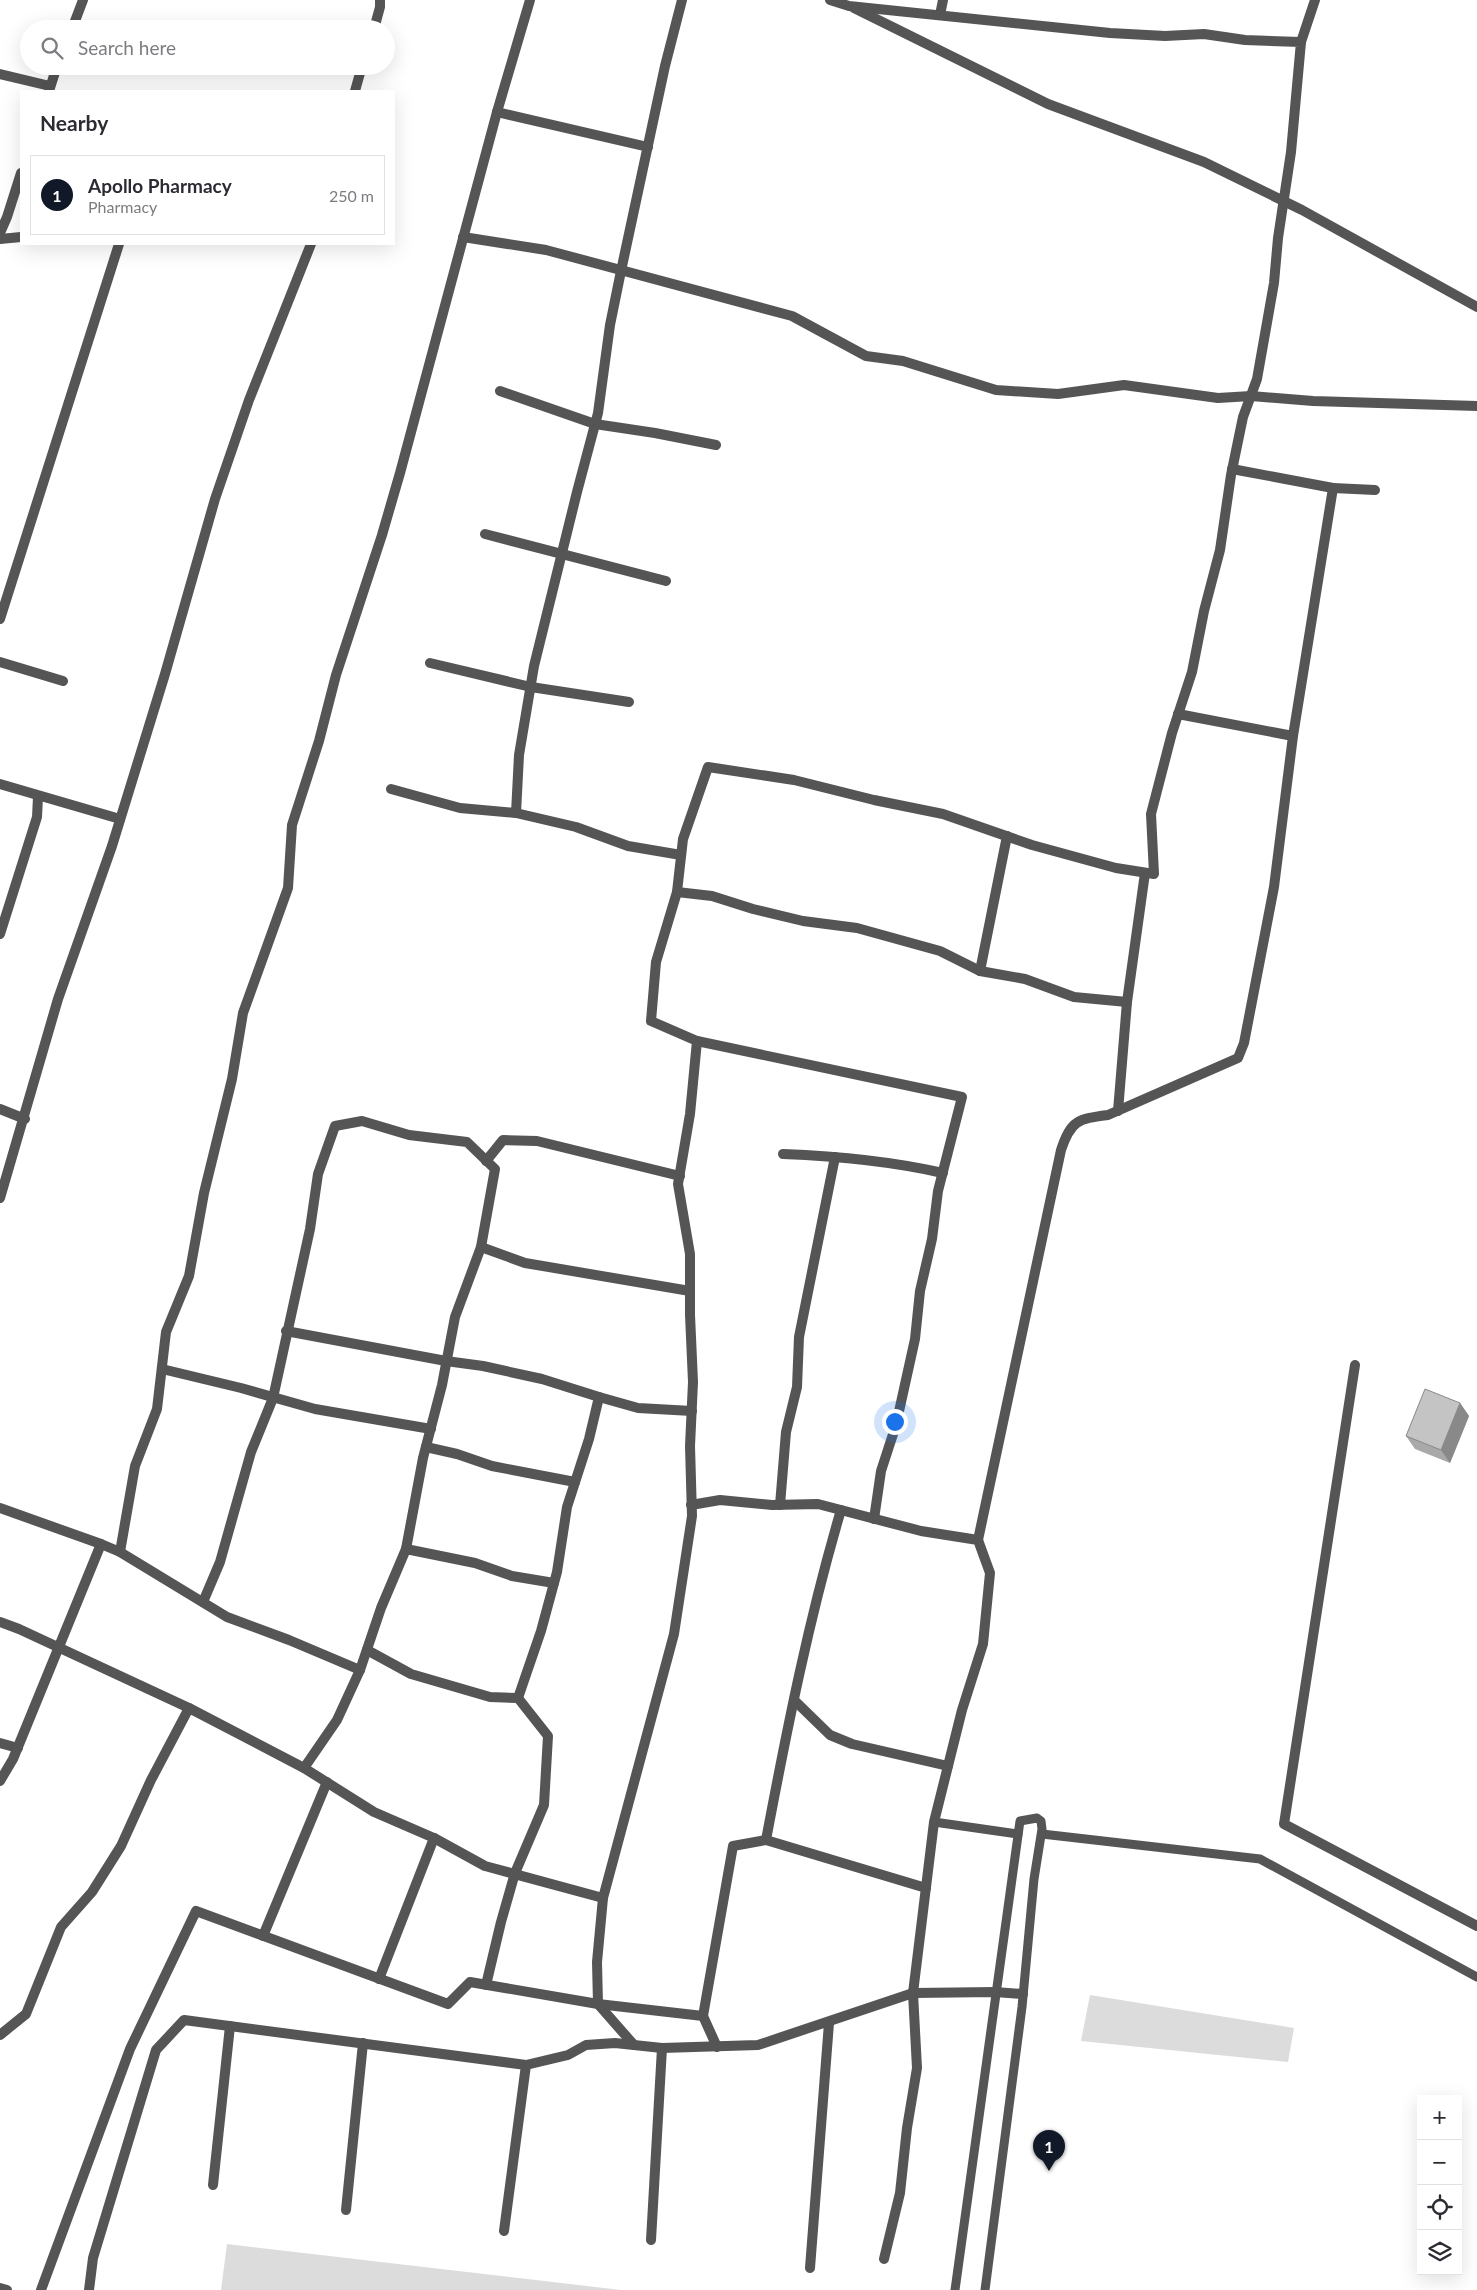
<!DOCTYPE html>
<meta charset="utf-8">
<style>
:root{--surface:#fff;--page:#f2f2f3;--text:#2b2b33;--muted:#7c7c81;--line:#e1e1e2;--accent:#111827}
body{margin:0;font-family:Lato,sans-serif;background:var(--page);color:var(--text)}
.controls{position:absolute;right:15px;bottom:15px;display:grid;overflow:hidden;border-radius:0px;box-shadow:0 5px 20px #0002}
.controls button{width:45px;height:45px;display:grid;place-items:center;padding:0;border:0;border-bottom:1px solid var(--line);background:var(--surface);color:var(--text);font:25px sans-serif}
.you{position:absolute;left:894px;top:1421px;width:18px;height:18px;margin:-12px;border:4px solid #fff;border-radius:50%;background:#1a73e8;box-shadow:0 0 0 8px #1a73e833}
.badge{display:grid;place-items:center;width:32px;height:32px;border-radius:50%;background:var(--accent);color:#fff;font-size:16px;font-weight:700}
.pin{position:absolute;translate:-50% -41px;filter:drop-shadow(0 1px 2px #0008)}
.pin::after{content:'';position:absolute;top:26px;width:18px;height:15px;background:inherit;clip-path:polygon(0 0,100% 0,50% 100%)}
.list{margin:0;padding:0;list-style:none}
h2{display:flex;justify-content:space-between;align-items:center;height:65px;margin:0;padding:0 20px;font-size:21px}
h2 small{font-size:16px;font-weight:400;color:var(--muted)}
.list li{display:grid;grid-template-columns:32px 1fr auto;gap:15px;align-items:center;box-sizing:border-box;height:80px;margin:0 10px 10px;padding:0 10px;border:1px solid var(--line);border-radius:0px}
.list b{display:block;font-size:19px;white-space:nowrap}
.list p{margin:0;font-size:16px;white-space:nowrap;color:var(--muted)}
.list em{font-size:16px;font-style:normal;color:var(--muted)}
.icon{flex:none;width:28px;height:28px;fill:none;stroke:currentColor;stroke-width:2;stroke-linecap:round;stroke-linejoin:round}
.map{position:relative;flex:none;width:1477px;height:2290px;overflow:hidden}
.search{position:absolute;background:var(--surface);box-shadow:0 5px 20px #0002;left:20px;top:20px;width:375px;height:55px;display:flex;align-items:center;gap:12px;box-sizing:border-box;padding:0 18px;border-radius:28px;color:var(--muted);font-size:19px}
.panel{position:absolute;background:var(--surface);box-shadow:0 5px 20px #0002;left:20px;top:90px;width:375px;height:155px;border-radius:0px}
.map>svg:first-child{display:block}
</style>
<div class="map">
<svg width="1477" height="2290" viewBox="0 0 1477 2290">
<rect width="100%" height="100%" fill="#fff"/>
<!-- green -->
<g fill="#dcdcdc">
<path d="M1090,1995L1294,2028L1288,2062L1081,2041Z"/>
<path d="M227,2244L621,2290H221Z"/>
</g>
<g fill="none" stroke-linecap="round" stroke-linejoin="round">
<!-- lane -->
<g stroke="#555" stroke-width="9">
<path d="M934,1822L1018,1834"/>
<path d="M1042,1834L1260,1859L1477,1977"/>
<path d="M955,2290L1020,1821L1037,1818L1041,1821L1042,1829L1034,1879L1022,2007L985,2290"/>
</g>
<!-- street -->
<g stroke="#555" stroke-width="10">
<path d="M854,8L1048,104L1204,162L1302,210L1477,307"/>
<path d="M940,15L943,0"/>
<path d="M72,29L83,0"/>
<path d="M374,29L380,7V0"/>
<path d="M1301,42L1315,0"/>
<path d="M0,74L50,86"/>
<path d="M49,91L57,66"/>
<path d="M355,91L362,66"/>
<path d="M497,112L648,147"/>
<path d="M0,233L7,217L21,173"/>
<path d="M463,237L546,250L792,316L866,356L903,361L996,390L1058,394L1124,385L1218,398L1251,396L1313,401L1477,406"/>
<path d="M0,239L21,237"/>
<path d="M500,391L595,424L655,433L716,445"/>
<path d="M1232,469L1333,488L1293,736"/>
<path d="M1333,488L1375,490"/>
<path d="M485,534L666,581"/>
<path d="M0,619L119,244"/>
<path d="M0,662L63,681"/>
<path d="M430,663L531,687L629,702"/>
<path d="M0,784L120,819"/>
<path d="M391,789L460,808L516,813L576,827L628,846L681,855"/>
<path d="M516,813L519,755L534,666L577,492L598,413L610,325L621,271L665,66L682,0"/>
<path d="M677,892L712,896L753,909L803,921L857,928L940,951L980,971L1025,979L1074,997L1127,1002"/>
<path d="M0,934L37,817L38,797"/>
<path d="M980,971L1007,836"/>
<path d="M697,1041L962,1097L938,1191L932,1239L920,1291L915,1339L896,1425L881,1471L874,1519"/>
<path d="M0,1109L25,1119"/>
<path d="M1118,1111L1127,1002L1145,873"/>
<path d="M783,1154C837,1156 890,1161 943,1173"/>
<path d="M486,1161L503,1140L537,1141L680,1176"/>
<path d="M0,1198L58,999L112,846L165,674L215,499L249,400L311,244"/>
<path d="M481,1247L525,1263L690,1291"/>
<path d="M286,1331L446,1361L483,1366L542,1379L599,1397L589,1439L567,1507L557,1572L541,1631L518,1698L490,1697L411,1674L367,1650"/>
<path d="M1355,1365L1284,1824L1477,1926"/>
<path d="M162,1369L241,1388L315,1409L431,1429"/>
<path d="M599,1397L638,1408L692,1411"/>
<path d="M426,1447L457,1454L492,1466L575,1482"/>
<path d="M691,1505L720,1500L772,1505L818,1504L921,1531L978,1540L990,1573L983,1644L962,1710L934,1822L913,1993L917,2068L907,2128L900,2193L884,2259"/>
<path d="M780,1505L786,1432L797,1387L799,1337L835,1157"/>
<path d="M0,1508L101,1544"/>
<path d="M978,1540L1061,1150C1071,1120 1078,1119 1108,1115L1238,1058L1244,1043L1274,887L1293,736L1178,714"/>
<path d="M406,1549L475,1563L512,1576L554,1583"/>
<path d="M120,1552L227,1617L289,1640L360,1670"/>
<path d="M203,1602L220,1562L251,1452L273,1398L310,1229L318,1174L335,1126L362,1121L409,1135L467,1142L495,1169L481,1247L455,1317L442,1385L423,1458L406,1549L381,1608L360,1670L337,1720L304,1768"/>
<path d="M0,1622L19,1629L189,1708"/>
<path d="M794,1700L830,1735L852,1744L948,1766"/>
<path d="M0,1743L18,1748"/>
<path d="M0,1781L13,1759L101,1544L120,1552L135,1466L157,1409L166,1332L189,1276L204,1193L232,1079L243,1013L288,888L292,825L319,741L336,675L382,535L400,473L497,112L530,0"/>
<path d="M766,1840C787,1729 809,1618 841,1510"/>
<path d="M263,1936L327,1782"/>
<path d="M379,1979L434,1838"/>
<path d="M486,1985L501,1922L515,1873L544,1805L548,1736L518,1698"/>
<path d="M703,2016L717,2047"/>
<path d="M0,2035L26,2014L61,1927L92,1892L121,1846L151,1780L189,1708L304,1768L374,1812L434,1838L485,1866L603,1898"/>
<path d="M634,2045L598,2004L597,1962L603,1898L674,1634L692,1516L690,1446L693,1382L690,1315V1254L678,1184L690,1114L697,1041L651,1021L656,962L677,892L683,839L708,767L794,780L874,800L943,814L1032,845L1116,868L1154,874L1151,814L1172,733L1192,672L1204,611L1220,550L1231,475L1243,417L1257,379L1274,283L1278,238L1291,152L1301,42L1245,40L1204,34L1165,36L1110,33L849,6L830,0"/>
<path d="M213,2185L230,2026"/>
<path d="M346,2210L363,2043"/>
<path d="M504,2231L526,2065L568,2055L586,2045L615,2043L662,2048L758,2045L913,1993L995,1992L1023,1994"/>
<path d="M651,2240L662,2048"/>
<path d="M810,2268L829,2023"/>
<path d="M0,2288L7,2290"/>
<path d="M41,2290L130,2049L196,1911L448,2004L470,1982L598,2004L703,2016L733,1846L766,1840L926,1888"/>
<path d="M89,2290L93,2258L156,2050L184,2020L526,2065"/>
</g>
</g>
<!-- wall -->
<path fill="#a9a9a9" d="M1460,1403L1469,1416L1450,1463L1415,1449L1406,1436Z"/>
<!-- shaded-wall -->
<path fill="#898989" d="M1460,1403L1469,1416L1450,1463L1441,1450Z"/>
<!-- building -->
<path fill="#c4c4c4" stroke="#898989" d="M1425,1389L1460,1403L1441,1450L1406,1436Z"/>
</svg>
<div class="controls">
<button>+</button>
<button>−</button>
<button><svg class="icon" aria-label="locate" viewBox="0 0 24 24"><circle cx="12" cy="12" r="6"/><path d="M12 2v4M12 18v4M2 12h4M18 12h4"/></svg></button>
<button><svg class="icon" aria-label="layers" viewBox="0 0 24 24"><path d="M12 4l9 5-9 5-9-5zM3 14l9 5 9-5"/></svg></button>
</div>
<div class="you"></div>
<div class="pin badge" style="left:1049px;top:2171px">1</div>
<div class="search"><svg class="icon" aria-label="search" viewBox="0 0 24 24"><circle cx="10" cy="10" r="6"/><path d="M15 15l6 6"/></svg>Search here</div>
<section class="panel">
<h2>Nearby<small></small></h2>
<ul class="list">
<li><span class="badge">1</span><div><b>Apollo Pharmacy</b><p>Pharmacy</p></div><em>250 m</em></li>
</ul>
</section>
</div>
